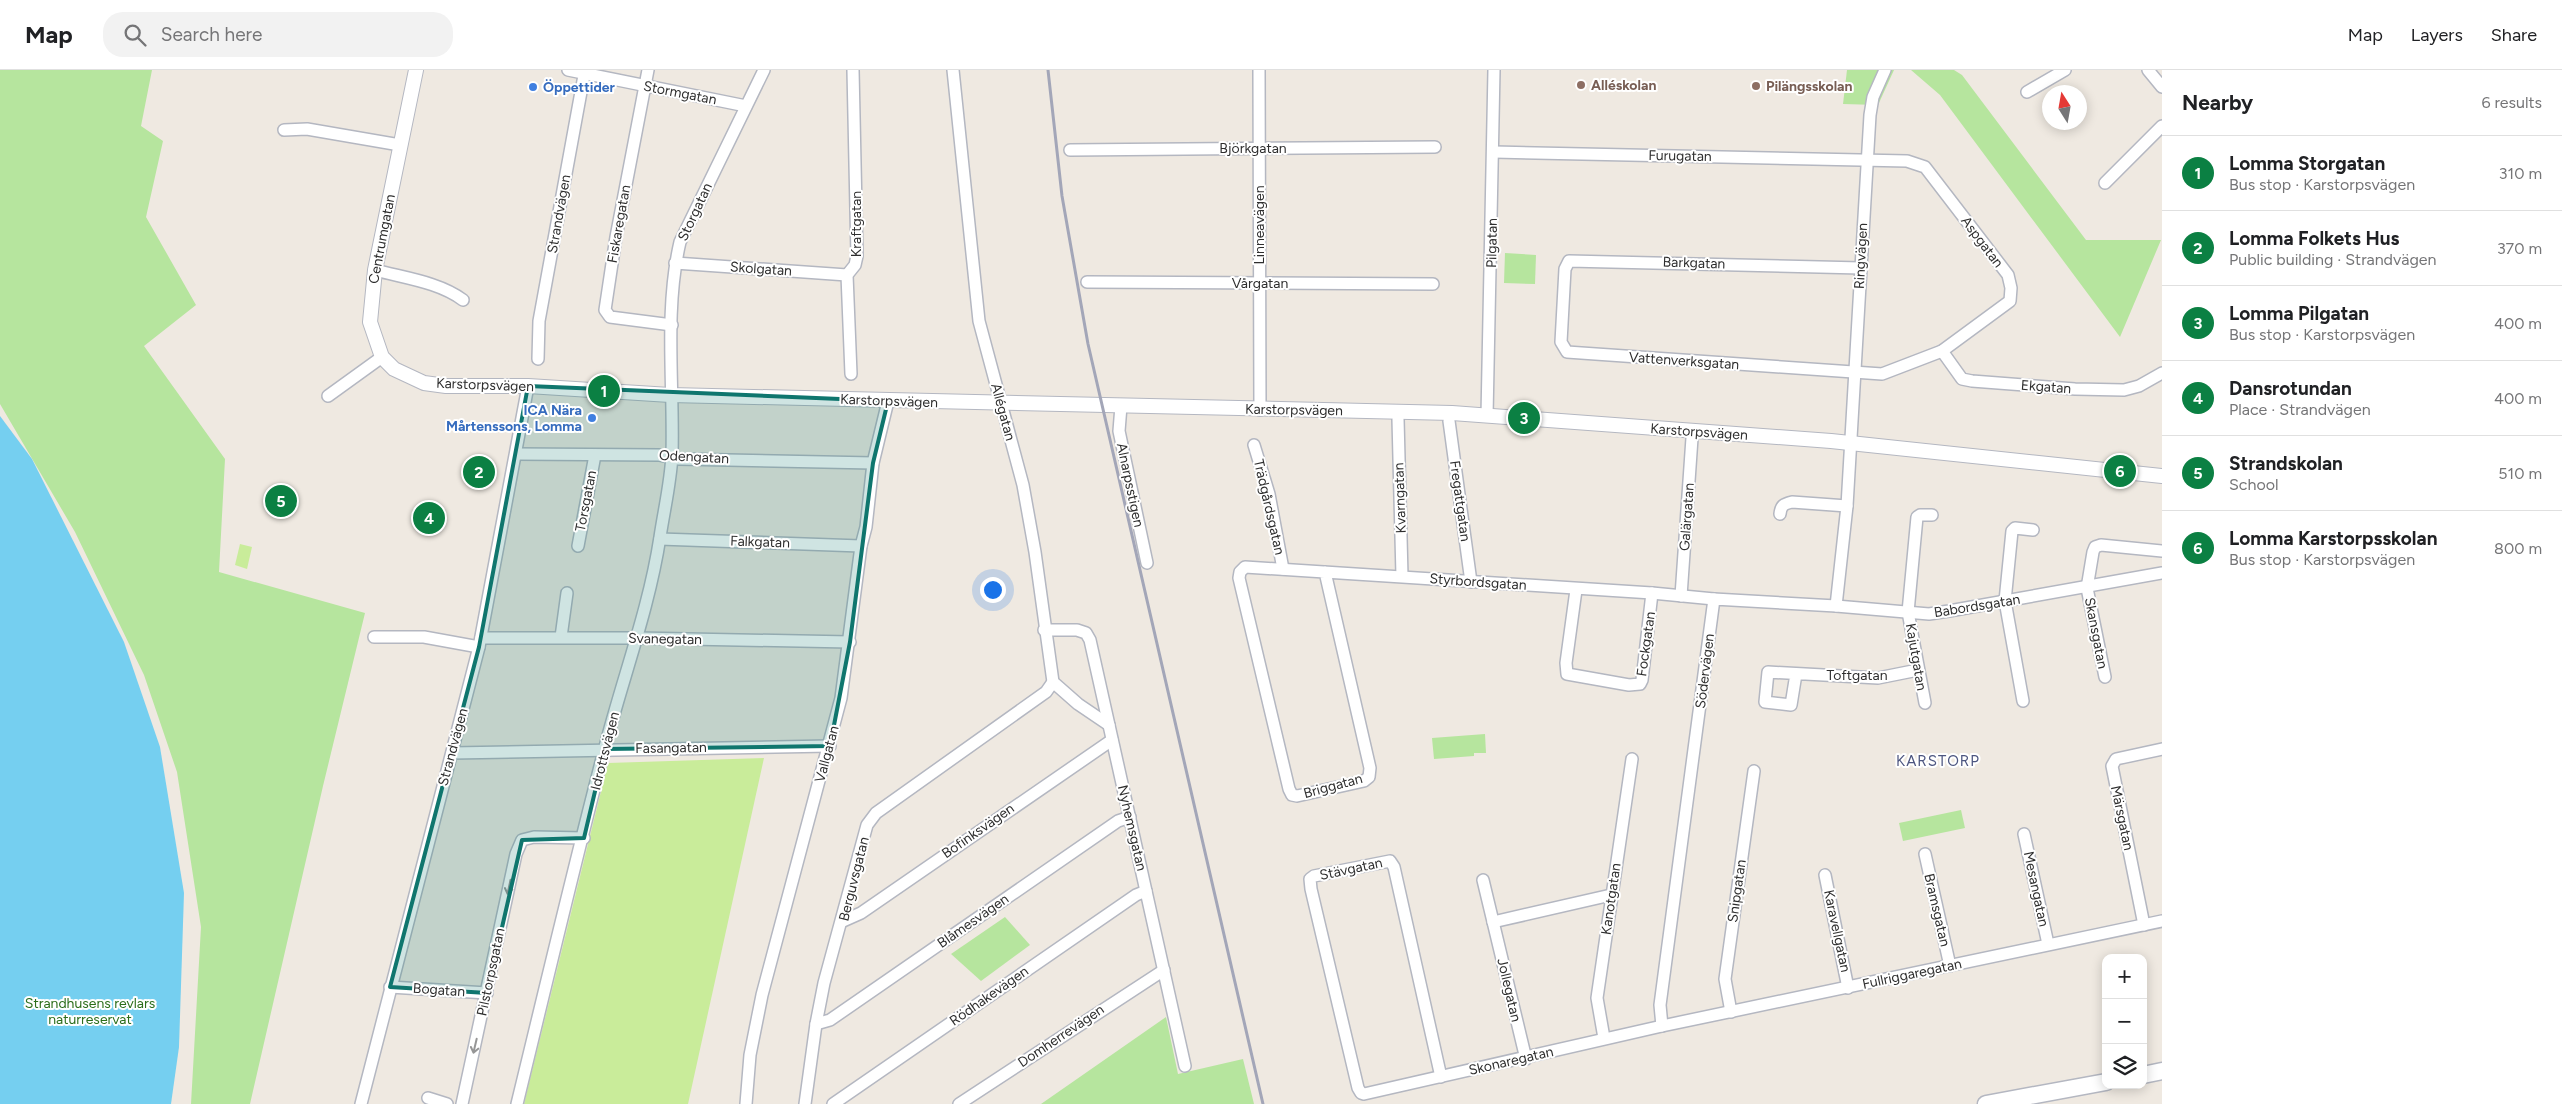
<!DOCTYPE html>
<meta charset="utf-8">
<style>
:root{--surface:#fff;--page:#f2f2f2;--text:#202124;--muted:#757577;--line:#e0e0e0;--accent:#0b8043}
body{margin:0;font-family:Figtree,sans-serif;background:var(--page);color:var(--text)}
.controls{position:absolute;right:15px;bottom:15px;display:grid;overflow:hidden;border-radius:10px;box-shadow:0 2px 12px #0003}
.controls button{width:45px;height:45px;display:grid;place-items:center;padding:0;border:0;border-bottom:1px solid var(--line);background:var(--surface);color:var(--text);font:25px sans-serif}
.compass{position:absolute;left:2042px;top:15px;width:45px;height:45px;border-radius:50%;background:var(--surface);box-shadow:0 2px 12px #0003;rotate:349deg}
.you{position:absolute;left:992px;top:519px;width:18px;height:18px;margin:-12px;border:4px solid #fff;border-radius:50%;background:#1a73e8;box-shadow:0 0 0 8px #1a73e833}
.badge{display:grid;place-items:center;width:32px;height:32px;border-radius:50%;background:var(--accent);color:#fff;font-size:16px;font-weight:700}
.pin{position:absolute;translate:-50% -50%;border:2px solid #fff;box-shadow:0 1px 5px #0006}
.list{margin:0;padding:0;list-style:none}
h2{display:flex;justify-content:space-between;align-items:center;height:65px;margin:0;padding:0 20px;font-size:21px}
h2 small{font-size:16px;font-weight:400;color:var(--muted)}
.list li{display:grid;grid-template-columns:32px 1fr auto;gap:15px;align-items:center;box-sizing:border-box;height:75px;padding:0 20px;border-top:1px solid var(--line)}
.list b{display:block;font-size:19px;white-space:nowrap}
.list p{margin:0;font-size:16px;white-space:nowrap;color:var(--muted)}
.list em{font-size:16px;font-style:normal;color:var(--muted)}
.icon{flex:none;width:28px;height:28px;fill:none;stroke:currentColor;stroke-width:2;stroke-linecap:round;stroke-linejoin:round}
.map{position:relative;flex:none;width:2162px;height:1034px;overflow:hidden}
header{display:flex;align-items:center;gap:30px;box-sizing:border-box;height:70px;padding:0 25px;background:var(--surface);border-bottom:1px solid var(--line)}
header strong{font-size:24px}
nav{display:flex;gap:28px;margin-inline-start:auto;font-size:18px}
.search{width:350px;height:45px;background:var(--page);display:flex;align-items:center;gap:12px;box-sizing:border-box;padding:0 18px;border-radius:20px;color:var(--muted);font-size:19px}
main{display:flex}
aside{flex:1;background:var(--surface)}
.map>svg:first-child{display:block}
</style>
<header>
<strong>Map</strong>
<div class="search"><svg class="icon" aria-label="search" viewBox="0 0 24 24"><circle cx="10" cy="10" r="6"/><path d="M15 15l6 6"/></svg>Search here</div>
<nav><a>Map</a><a>Layers</a><a>Share</a></nav>
</header>
<main>
<div class="map">
<svg width="2162" height="1034" viewBox="0 0 2162 1034">
<rect width="100%" height="100%" fill="#efe9e1"/>
<!-- green -->
<g fill="#b6e59e">
<path d="M0,0H152L141,56L163,71L146,147L196,235L144,276L225,389L219,502L365,543L323,716L250,1034H191L201,857L177,702L144,605L75,462L0,334Z"/>
<path d="M1847,0H1894L1878,35L1843,34Z"/>
<path d="M1911,0H1954L1962,5L2086,170H2161L2120,267L1940,25Z"/>
<path d="M1505,183L1536,185L1535,214L1504,213Z"/>
<path d="M1485,664L1486,683H1474V686L1434,689L1432,668Z"/>
<path d="M1961,740L1965,758L1903,771L1899,753Z"/>
<path d="M1005,847L1030,875L981,911L951,884Z"/>
<path d="M1166,947L1178,1004L1243,989L1254,1034H1041Z"/>
</g>
<!-- pitch -->
<g fill="#c9ec9a">
<path d="M240,474L252,477L247,499L235,495Z"/>
<path d="M764,688L688,1034H524L608,693Z"/>
</g>
<!-- water -->
<path fill="#75cff0" d="M0,346L32,389L124,572L160,677L184,823L179,977L171,1034H0Z"/>
<g fill="none" stroke-linecap="round" stroke-linejoin="round">
<!-- minor casing -->
<g stroke="#b4b7c1" stroke-width="14">
<g id="minor">
<path d="M568,0L746,36"/>
<path d="M648,0L616,167L605,240L610,247L672,255"/>
<path d="M953,0L979,251L1023,415L1035,482L1053,612L1078,634L1109,655"/>
<path d="M1259,0L1260,340"/>
<path d="M2148,0L2162,17"/>
<path d="M2027,22L2065,0"/>
<path d="M284,60L307,59L400,75"/>
<path d="M1070,80L1435,77"/>
<path d="M1494,82L1907,91L1925,97L2008,205L2011,218L2010,231L1942,281L1882,304L1567,282L1561,272L1565,199L1569,191L1861,198"/>
<path d="M2105,113L2162,56"/>
<path d="M675,193L847,205"/>
<path d="M375,200C404,208 439,212 463,230"/>
<path d="M1087,212L1433,214"/>
<path d="M1942,281L1962,309L1972,311L2075,319L2124,320L2139,316L2162,303"/>
<path d="M538,289L539,251L585,0"/>
<path d="M851,304L847,205L855,195L857,186L853,0"/>
<path d="M328,326L382,287"/>
<path d="M1121,336L1119,361L1147,493"/>
<path d="M1487,346L1494,0"/>
<path d="M1398,349L1402,506"/>
<path d="M1449,351L1471,512"/>
<path d="M1254,375L1269,424L1283,499"/>
<path d="M516,384L659,385L679,389L873,393"/>
<path d="M1780,444C1781,435 1784,434 1792,432L1847,436"/>
<path d="M660,469L861,476"/>
<path d="M578,476L595,385"/>
<path d="M1325,502L1370,698L1369,707L1364,711L1297,726L1292,725L1289,719L1239,508L1240,502L1245,497L1652,523L1714,529"/>
<path d="M1576,520L1566,593L1567,604L1629,615L1640,614L1642,610L1652,523"/>
<path d="M1681,526L1692,368"/>
<path d="M1836,536L1929,544L1949,541L2162,503"/>
<path d="M1044,560H1077L1086,563L1090,570L1185,996"/>
<path d="M374,567H424L479,577"/>
<path d="M561,567L567,523"/>
<path d="M481,568H637L850,572"/>
<path d="M1796,604L1791,635L1765,632L1768,602L1878,608L1918,600"/>
<path d="M2105,607L2087,518L2093,482L2095,477L2101,475L2162,481"/>
<path d="M2023,631L2005,531L2012,461L2015,458L2033,460"/>
<path d="M1925,633L1908,542L1917,447L1920,445H1932"/>
<path d="M452,683L830,676"/>
<path d="M2024,764L2048,874"/>
<path d="M1925,784L1950,896"/>
<path d="M1825,805L1848,918"/>
<path d="M1483,810L1526,989"/>
<path d="M843,851L861,843L1112,670"/>
<path d="M1493,852L1611,825"/>
<path d="M2144,855L2112,696L2116,689L2162,679"/>
<path d="M390,917L487,923"/>
<path d="M1731,942L1725,909L1754,701"/>
<path d="M816,954L830,950L1118,751L1130,747"/>
<path d="M1662,956L1660,935L1714,529L1836,536L1847,436L1870,45L1873,27L1885,0"/>
<path d="M1604,968L1597,928L1632,689"/>
<path d="M1441,1007L1394,797L1390,791L1314,806L1310,809L1311,819L1358,1018L1361,1023L1364,1024L1662,956L2162,851"/>
<path d="M428,1028L447,1034"/>
<path d="M361,1034L479,577L528,316"/>
<path d="M462,1034L516,784L522,770L534,767L584,768"/>
<path d="M517,1034C546,915 574,796 605,677C623,607 649,539 660,467C664,440 671,411 672,384C674,314 664,241 680,172L764,0"/>
<path d="M746,1034L750,985L762,925L841,628L861,476L866,457L873,393L888,331"/>
<path d="M805,1034L816,954L824,913L867,755L876,743L1046,622L1053,612"/>
<path d="M833,1034L1136,825L1146,821"/>
<path d="M959,1034L1164,900"/>
</g>
</g>
<!-- tertiary casing -->
<g stroke="#b4b7c1" stroke-width="16">
<path id="tertiary" d="M416,0L375,200L370,252L382,287L394,299L424,313L446,316H528L670,325L1452,343L1831,371L2162,406"/>
</g>
<!-- secondary casing -->
<g stroke="#b4b7c1" stroke-width="19">
<g id="secondary">
<path d="M2143,1005L2162,1001"/>
<path d="M1986,1034L2106,1012"/>
</g>
</g>
<!-- minor -->
<use href="#minor" stroke="#fff" stroke-width="11"/>
<!-- tertiary -->
<use href="#tertiary" stroke="#fff" stroke-width="14"/>
<!-- secondary -->
<use href="#secondary" stroke="#fff" stroke-width="16"/>
<!-- rail -->
<path stroke="#a3a6b8" stroke-width="3" d="M1048,0L1062,126L1088,274L1263,1034"/>
</g>
<!-- one-way arrows -->
<defs><path id="oneway-shaft" d="M-6 0H5M1.5-3L5.5 0L1.5 3" fill="none" stroke-width="1.6" stroke-linecap="round" stroke-linejoin="round" transform="scale(1.25)"/></defs>
<g stroke="#969696">
<use href="#oneway-shaft" transform="translate(509 817) rotate(102)"/>
<use href="#oneway-shaft" transform="translate(475 976) rotate(103)"/>
</g>
<!-- marked area -->
<path fill="#0f766e" fill-opacity="0.2" stroke="#0f766e" stroke-width="4" stroke-linejoin="round" d="M528,316L888,331L873,393L850,572L830,676L605,679L584,768L522,770L487,923L390,917L479,577Z"/>
<!-- markers -->
<g fill="#8d6e63" stroke="#fff" stroke-width="2">
<circle cx="1581" cy="15" r="5"/>
<circle cx="1756" cy="16" r="5"/>
</g>
<g fill="#3f7fe0" stroke="#fff" stroke-width="2">
<circle cx="533" cy="17" r="5"/>
<circle cx="592" cy="348" r="5"/>
</g>
<g text-anchor="middle" dominant-baseline="central" stroke-width="4" stroke-linejoin="round" paint-order="stroke">
<!-- education labels -->
<g font-size="14" font-weight="bold" fill="#785e54" stroke="#fff" text-anchor="start">
<text x="1591" y="15">Alléskolan</text>
<text x="1766" y="16">Pilängsskolan</text>
</g>
<!-- shop labels -->
<g font-size="14" font-weight="bold" fill="#366cbe" stroke="#fff" text-anchor="start">
<text x="543" y="17">Öppettider</text>
<text x="582" y="340" text-anchor="end">ICA Nära<tspan x="582" dy="16">Mårtenssons, Lomma</tspan></text>
</g>
<!-- street labels -->
<g font-size="14" fill="#2e2e2e" stroke="#fff">
<text transform="translate(680 23) rotate(11)">Stormgatan</text>
<text x="1253" y="78">Björkgatan</text>
<text transform="translate(1680 86) rotate(1)">Furugatan</text>
<text transform="translate(695 142) rotate(-65)">Storgatan</text>
<text transform="translate(559 144) rotate(-80)">Strandvägen</text>
<text transform="translate(619 154) rotate(-80)">Fiskaregatan</text>
<text transform="translate(856 154) rotate(-90)">Kraftgatan</text>
<text transform="translate(1259 155) rotate(-90)">Linneavägen</text>
<text transform="translate(382 169) rotate(-79)">Centrumgatan</text>
<text transform="translate(1982 172) rotate(53)">Aspgatan</text>
<text transform="translate(1492 173) rotate(-89)">Pilgatan</text>
<text transform="translate(1861 186) rotate(-87)">Ringvägen</text>
<text transform="translate(1694 193) rotate(2)">Barkgatan</text>
<text transform="translate(761 199) rotate(4)">Skolgatan</text>
<text x="1260" y="213">Vårgatan</text>
<text transform="translate(1684 291) rotate(4)">Vattenverksgatan</text>
<text transform="translate(485 315) rotate(2)">Karstorpsvägen</text>
<text transform="translate(2046 317) rotate(4)">Ekgatan</text>
<text transform="translate(889 331) rotate(2)">Karstorpsvägen</text>
<text transform="translate(1294 340) rotate(1)">Karstorpsvägen</text>
<text transform="translate(1003 342) rotate(75)">Allégatan</text>
<text transform="translate(1699 362) rotate(4)">Karstorpsvägen</text>
<text transform="translate(694 387) rotate(3)">Odengatan</text>
<text transform="translate(1130 415) rotate(78)">Alnarpsstigen</text>
<text transform="translate(1400 428) rotate(-92)">Kvarngatan</text>
<text transform="translate(586 431) rotate(-79)">Torsgatan</text>
<text transform="translate(1460 431) rotate(82)">Fregattgatan</text>
<text transform="translate(1269 437) rotate(77)">Trädgårdsgatan</text>
<text transform="translate(1687 447) rotate(-86)">Galärgatan</text>
<text transform="translate(760 472) rotate(2)">Falkgatan</text>
<text transform="translate(1478 512) rotate(4)">Styrbordsgatan</text>
<text transform="translate(1977 536) rotate(-9)">Babordsgatan</text>
<text transform="translate(2096 563) rotate(79)">Skansgatan</text>
<text transform="translate(665 569) rotate(1)">Svanegatan</text>
<text transform="translate(1646 574) rotate(-82)">Fockgatan</text>
<text transform="translate(1916 587) rotate(80)">Kajutgatan</text>
<text transform="translate(1705 601) rotate(-83)">Södervägen</text>
<text x="1857" y="605">Toftgatan</text>
<text transform="translate(453 677) rotate(-75)">Strandvägen</text>
<text transform="translate(671 678) rotate(-1)">Fasangatan</text>
<text transform="translate(605 681) rotate(-76)">Idrottsvägen</text>
<text transform="translate(827 684) rotate(-75)">Vallgatan</text>
<text transform="translate(1333 716) rotate(-15)">Briggatan</text>
<text transform="translate(2122 748) rotate(78)">Märsgatan</text>
<text transform="translate(1132 758) rotate(77)">Nyhemsgatan</text>
<text transform="translate(978 761) rotate(-35)">Bofinksvägen</text>
<text transform="translate(1351 799) rotate(-12)">Stävgatan</text>
<text transform="translate(854 809) rotate(-76)">Berguvsgatan</text>
<text transform="translate(2036 819) rotate(78)">Mesangatan</text>
<text transform="translate(1737 821) rotate(-82)">Snipgatan</text>
<text transform="translate(1611 829) rotate(-82)">Kanotgatan</text>
<text transform="translate(1937 840) rotate(77)">Bramsgatan</text>
<text transform="translate(973 851) rotate(-35)">Blåmesvägen</text>
<text transform="translate(1837 861) rotate(78)">Karavellgatan</text>
<text transform="translate(491 902) rotate(-78)">Pilstorpsgatan</text>
<text transform="translate(1912 904) rotate(-12)">Fullriggaregatan</text>
<text transform="translate(439 920) rotate(4)">Bogatan</text>
<text transform="translate(1509 920) rotate(77)">Jollegatan</text>
<text transform="translate(989 926) rotate(-35)">Rödhakevägen</text>
<text transform="translate(1061 966) rotate(-34)">Domherrevägen</text>
<text transform="translate(1511 991) rotate(-13)">Skonaregatan</text>
</g>
<!-- park labels -->
<g font-size="14" fill="#2c6e1b" stroke="#fff">
<text x="90" y="933">Strandhusens revlars<tspan x="90" dy="16">naturreservat</tspan></text>
</g>
<!-- neighbourhood labels -->
<g font-size="15" letter-spacing="1" fill="#4d5680" stroke="#fff">
<text x="1938" y="691">KARSTORP</text>
</g>
</g>
</svg>
<div class="controls">
<button>+</button>
<button>−</button>
<button><svg class="icon" aria-label="layers" viewBox="0 0 24 24"><path d="M12 4l9 5-9 5-9-5zM3 14l9 5 9-5"/></svg></button>
</div>
<svg class="compass" viewBox="-18 -18 36 36"><path d="M0-13l5 13h-10z" fill="#e53935"/><path d="M0 13l5-13h-10z" fill="#757577"/></svg>
<div class="you"></div>
<div class="pin badge" style="left:604px;top:321px">1</div>
<div class="pin badge" style="left:479px;top:402px">2</div>
<div class="pin badge" style="left:1524px;top:348px">3</div>
<div class="pin badge" style="left:429px;top:448px">4</div>
<div class="pin badge" style="left:281px;top:431px">5</div>
<div class="pin badge" style="left:2120px;top:401px">6</div>
</div>
<aside>
<h2>Nearby<small>6 results</small></h2>
<ul class="list">
<li><span class="badge">1</span><div><b>Lomma Storgatan</b><p>Bus stop · Karstorpsvägen</p></div><em>310 m</em></li>
<li><span class="badge">2</span><div><b>Lomma Folkets Hus</b><p>Public building · Strandvägen</p></div><em>370 m</em></li>
<li><span class="badge">3</span><div><b>Lomma Pilgatan</b><p>Bus stop · Karstorpsvägen</p></div><em>400 m</em></li>
<li><span class="badge">4</span><div><b>Dansrotundan</b><p>Place · Strandvägen</p></div><em>400 m</em></li>
<li><span class="badge">5</span><div><b>Strandskolan</b><p>School</p></div><em>510 m</em></li>
<li><span class="badge">6</span><div><b>Lomma Karstorpsskolan</b><p>Bus stop · Karstorpsvägen</p></div><em>800 m</em></li>
</ul>
</aside>
</main>
